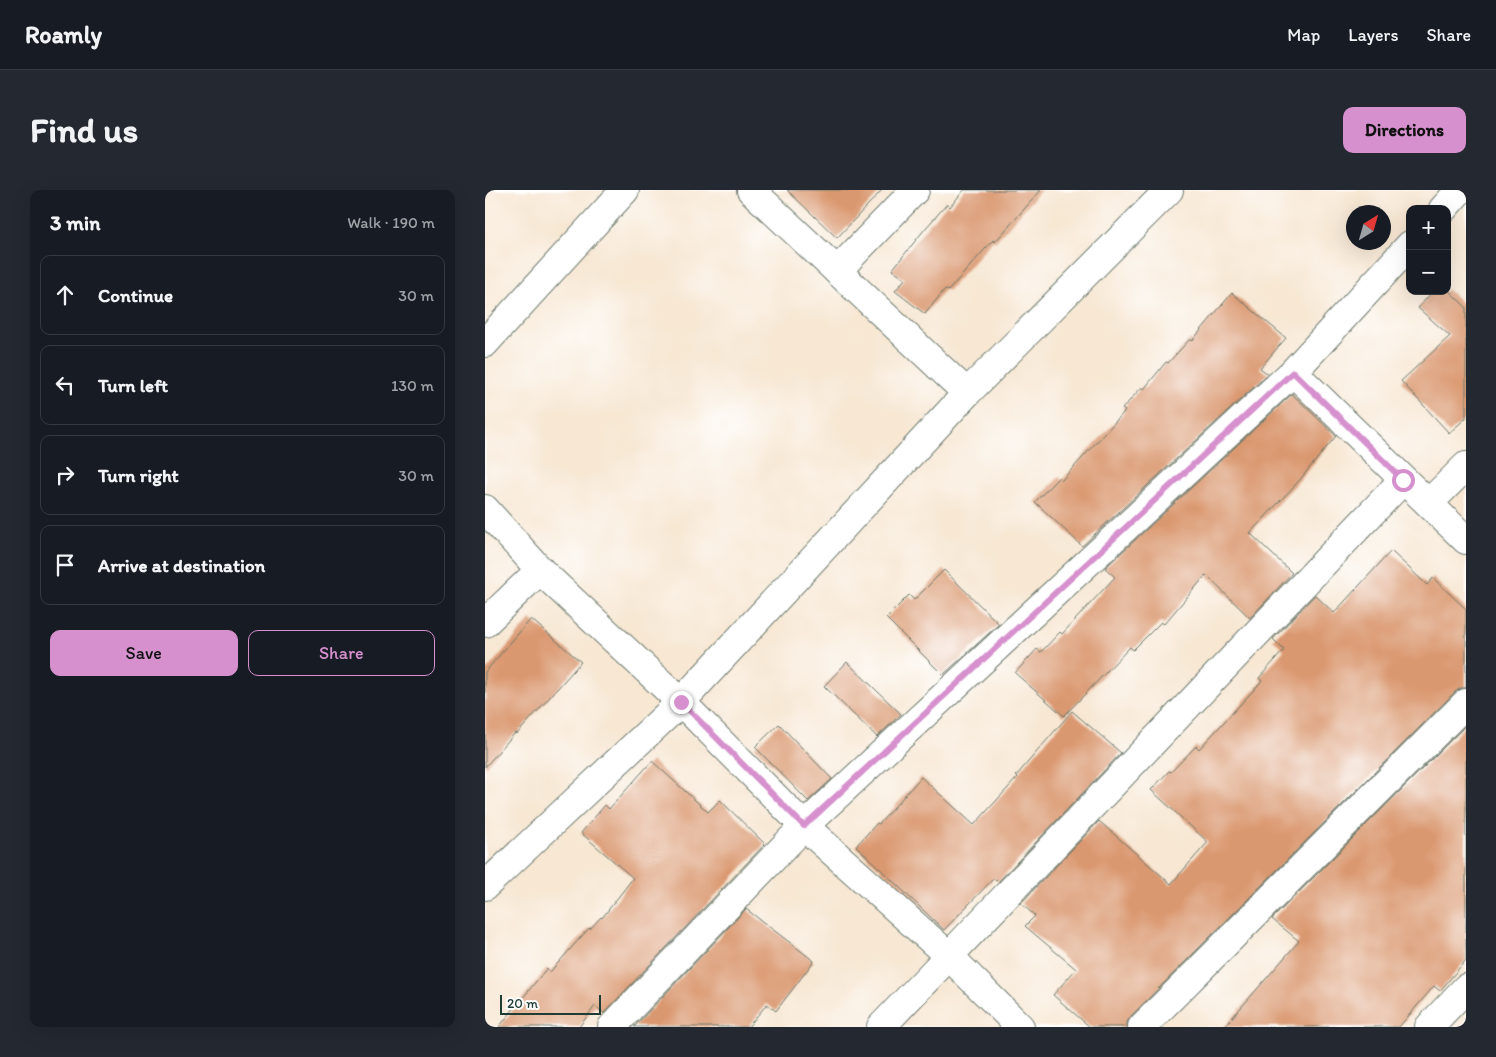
<!DOCTYPE html>
<meta charset="utf-8">
<style>
:root{--surface:#171b24;--page:#242831;--text:#f1f3f6;--muted:#9ea1a6;--line:#363941;--accent:#d690ce}
body{margin:0;font-family:Itim,sans-serif;background:var(--page);color:var(--text)}
.controls{position:absolute;right:15px;top:15px;display:grid;overflow:hidden;border-radius:10px;box-shadow:0 5px 20px #0002}
.controls button{width:45px;height:45px;display:grid;place-items:center;padding:0;border:0;border-bottom:1px solid var(--line);background:var(--surface);color:var(--text);font:25px sans-serif}
.compass{position:absolute;left:861px;top:15px;width:45px;height:45px;border-radius:50%;background:var(--surface);box-shadow:0 5px 20px #0002;rotate:37deg}
.scale{position:absolute;left:15px;bottom:12px;width:101px;box-sizing:border-box;padding-left:5px;border:2px solid #1f3d34;border-top:0;font-size:14px;line-height:18px;white-space:nowrap;color:#1f3d34;-webkit-text-stroke:4px #fff;paint-order:stroke}
.stop{position:absolute;width:15px;height:15px;margin:-11px;border:4px solid #d690ce;border-radius:50%;background:#fff}
.stop.end{background:#d690ce;border-color:#fff;box-shadow:0 1px 5px #0008}
.list{margin:0;padding:0;list-style:none}
h2{display:flex;justify-content:space-between;align-items:center;height:65px;margin:0;padding:0 20px;font-size:21px}
h2 small{font-size:16px;font-weight:400;color:var(--muted)}
.list li{display:grid;grid-template-columns:32px 1fr auto;gap:15px;align-items:center;box-sizing:border-box;height:80px;margin:0 10px 10px;padding:0 10px;border:1px solid var(--line);border-radius:10px}
.list b{display:block;font-size:19px;white-space:nowrap}
.list em{font-size:16px;font-style:normal;color:var(--muted)}
.actions{display:flex;gap:10px;padding:15px 20px}
.actions a{flex:1;padding:11px 0;border:1px solid var(--accent);border-radius:10px;text-align:center;font-size:18px;color:var(--accent)}
.actions .main{background:var(--accent);color:#111}
.icon{flex:none;width:28px;height:28px;fill:none;stroke:currentColor;stroke-width:2;stroke-linecap:round;stroke-linejoin:round}
.map{position:relative;flex:none;width:981px;height:837px;overflow:hidden;border-radius:10px}
header{display:flex;align-items:center;gap:30px;box-sizing:border-box;height:70px;padding:0 25px;background:var(--surface);border-bottom:1px solid var(--line)}
header strong{font-size:24px}
nav{display:flex;gap:28px;margin-inline-start:auto;font-size:18px}
.intro{display:flex;align-items:center;justify-content:space-between;box-sizing:border-box;height:120px;padding:0 30px}
h1{margin:0;font-size:35px}
.button{padding:12px 22px;border-radius:10px;background:var(--accent);color:#111;font-size:18px;font-weight:700}
main{display:flex;gap:30px;padding:0 30px}
aside{flex:1;background:var(--surface);border-radius:10px;box-shadow:0 5px 20px #0002}
.map>svg:first-child{display:block}
</style>
<header>
<strong>Roamly</strong>
<nav><a>Map</a><a>Layers</a><a>Share</a></nav>
</header>
<div class="intro"><h1>Find us</h1><a class="button">Directions</a></div>
<main>
<aside>
<h2>3 min<small>Walk · 190 m</small></h2>
<ul class="list">
<li><svg class="icon" aria-label="ahead" viewBox="0 0 24 24"><path d="M12 20V5M6 11l6-6 6 6"/></svg><div><b>Continue</b></div><em>30 m</em></li>
<li><svg class="icon" aria-label="left" viewBox="0 0 24 24"><path d="M17 20v-9H6M10 6l-5 5 5 5"/></svg><div><b>Turn left</b></div><em>130 m</em></li>
<li><svg class="icon" aria-label="right" viewBox="0 0 24 24"><path d="M7 20v-9h11M14 6l5 5-5 5"/></svg><div><b>Turn right</b></div><em>30 m</em></li>
<li><svg class="icon" aria-label="arrive" viewBox="0 0 24 24"><path d="M6 21V4h12l-3 4 3 4H6"/></svg><div><b>Arrive at destination</b></div></li>
</ul>
<div class="actions"><a class="main">Save</a><a>Share</a></div>
</aside>
<div class="map">
<svg width="981" height="837" viewBox="0 0 981 837">
<rect width="100%" height="100%" fill="#fff"/>
<filter id="ink" filterUnits="userSpaceOnUse"><feTurbulence type="fractalNoise" baseFrequency=".02" numOctaves="2"/><feDisplacementMap in="SourceGraphic" scale="10" xChannelSelector="R" yChannelSelector="G"/><feConvolveMatrix kernelMatrix="1 2 1 2 8 2 1 2 1" color-interpolation-filters="sRGB"/></filter>
<filter id="wash" filterUnits="userSpaceOnUse"><feTurbulence type="fractalNoise" baseFrequency=".0096" numOctaves="4" result="noise"/><feDisplacementMap in="SourceGraphic" scale="20" xChannelSelector="R" yChannelSelector="G"/><feGaussianBlur stdDeviation="1.12" result="paint"/><feColorMatrix in="noise" values="0 0 0 0 0 0 0 0 0 0 0 0 0 0 0 0 0 1.4 0 .05"/><feComposite in="paint" operator="in"/></filter>
<g filter="url(#wash)">
<rect width="100%" height="100%" fill="#f7e7d3"/>
<g id="blocks">
<!-- building -->
<g fill="#da986f">
<path d="M302,0H397L352,48Z"/>
<path d="M479,0H556L510,52L508,50L463,101L460,99L440,124L410,101L420,89L407,80L439,40L462,14L465,17Z"/>
<path d="M962,99L981,117V228L964,243L916,191L965,146L933,118L948,101H962Z"/>
<path d="M747,103L801,148L775,178L783,184L597,356L550,312L574,287L577,290L640,221L637,219L657,197L659,199L681,172L683,173L705,149L707,151Z"/>
<path d="M807,204L851,246L813,292L765,343L807,383L765,428L721,385L679,434L676,432L648,460L645,457L579,526L530,483L552,459L556,462L575,442L577,444L630,387L620,378Z"/>
<path d="M906,361L942,395L948,388L981,419V498H976L970,502L646,826L642,832V837H605L568,805L591,779L540,736L550,726L536,713L614,631L686,694L723,652L666,600L684,581L686,582L711,556L714,559L777,491L774,488L799,460L788,449L830,405L849,423Z"/>
<path d="M459,380L514,434L458,485L401,428L424,405L429,410Z"/>
<path d="M46,429L96,472L32,544L30,543L0,577V482Z"/>
<path d="M362,472L416,524L392,547L339,496Z"/>
<path d="M587,521L636,563L513,692L509,688L459,740L371,656L392,633L394,634L436,587L489,635L533,587L531,586Z"/>
<path d="M294,534L347,589L323,611L270,557Z"/>
<path d="M981,535V770L955,801L949,796L914,837H739L814,751L787,729Z"/>
<path d="M167,571L223,622L235,610L280,654L119,823L110,816L94,837H14L62,778L65,782L104,738L105,739L116,727L117,728L148,688L96,643L120,615L124,619Z"/>
<path d="M261,719L329,771L291,821L282,814L263,837H149Z"/>
</g>
</g>
</g>
<g filter="url(#ink)">
<use href="#blocks" fill-opacity="0" stroke="#6b786c" stroke-width="1"/>
<g fill="none" stroke-linecap="round" stroke-linejoin="round">
<!-- minor casing -->
<g stroke="#6b786c" stroke-width="30">
<g id="minor">
<path d="M266,0L482,203"/>
<path d="M958,19L975,0"/>
<path d="M352,81L430,0"/>
<path d="M0,153L140,0"/>
<path d="M808,182L981,350"/>
<path d="M944,313L981,276"/>
<path d="M0,319L55,380L196,512L319,636L464,766L535,837"/>
<path d="M0,433L55,380"/>
<path d="M0,696L196,512L482,203L684,0"/>
<path d="M127,837L319,636L808,182L925,55"/>
<path d="M396,837L918,290"/>
<path d="M657,837L981,513"/>
<path d="M944,837L981,798"/>
</g>
</g>
<!-- minor -->
<use href="#minor" stroke="#fff" stroke-width="28"/>
</g>
</g>
<g fill="none" stroke-linecap="round" stroke-linejoin="round" filter="url(#ink)">
<!-- route -->
<path stroke="#d690ce" stroke-width="6" d="M196,512L319,636L808,182L918,290"/>
</g>
</svg>
<div class="controls">
<button>+</button>
<button>−</button>
</div>
<svg class="compass" viewBox="-18 -18 36 36"><path d="M0-13l5 13h-10z" fill="#e53935"/><path d="M0 13l5-13h-10z" fill="#9ea1a6"/></svg>
<div class="scale">20 m</div>
<div class="stop" style="left:918px;top:290px"></div>
<div class="stop end" style="left:196px;top:512px"></div>
</div>
</main>
